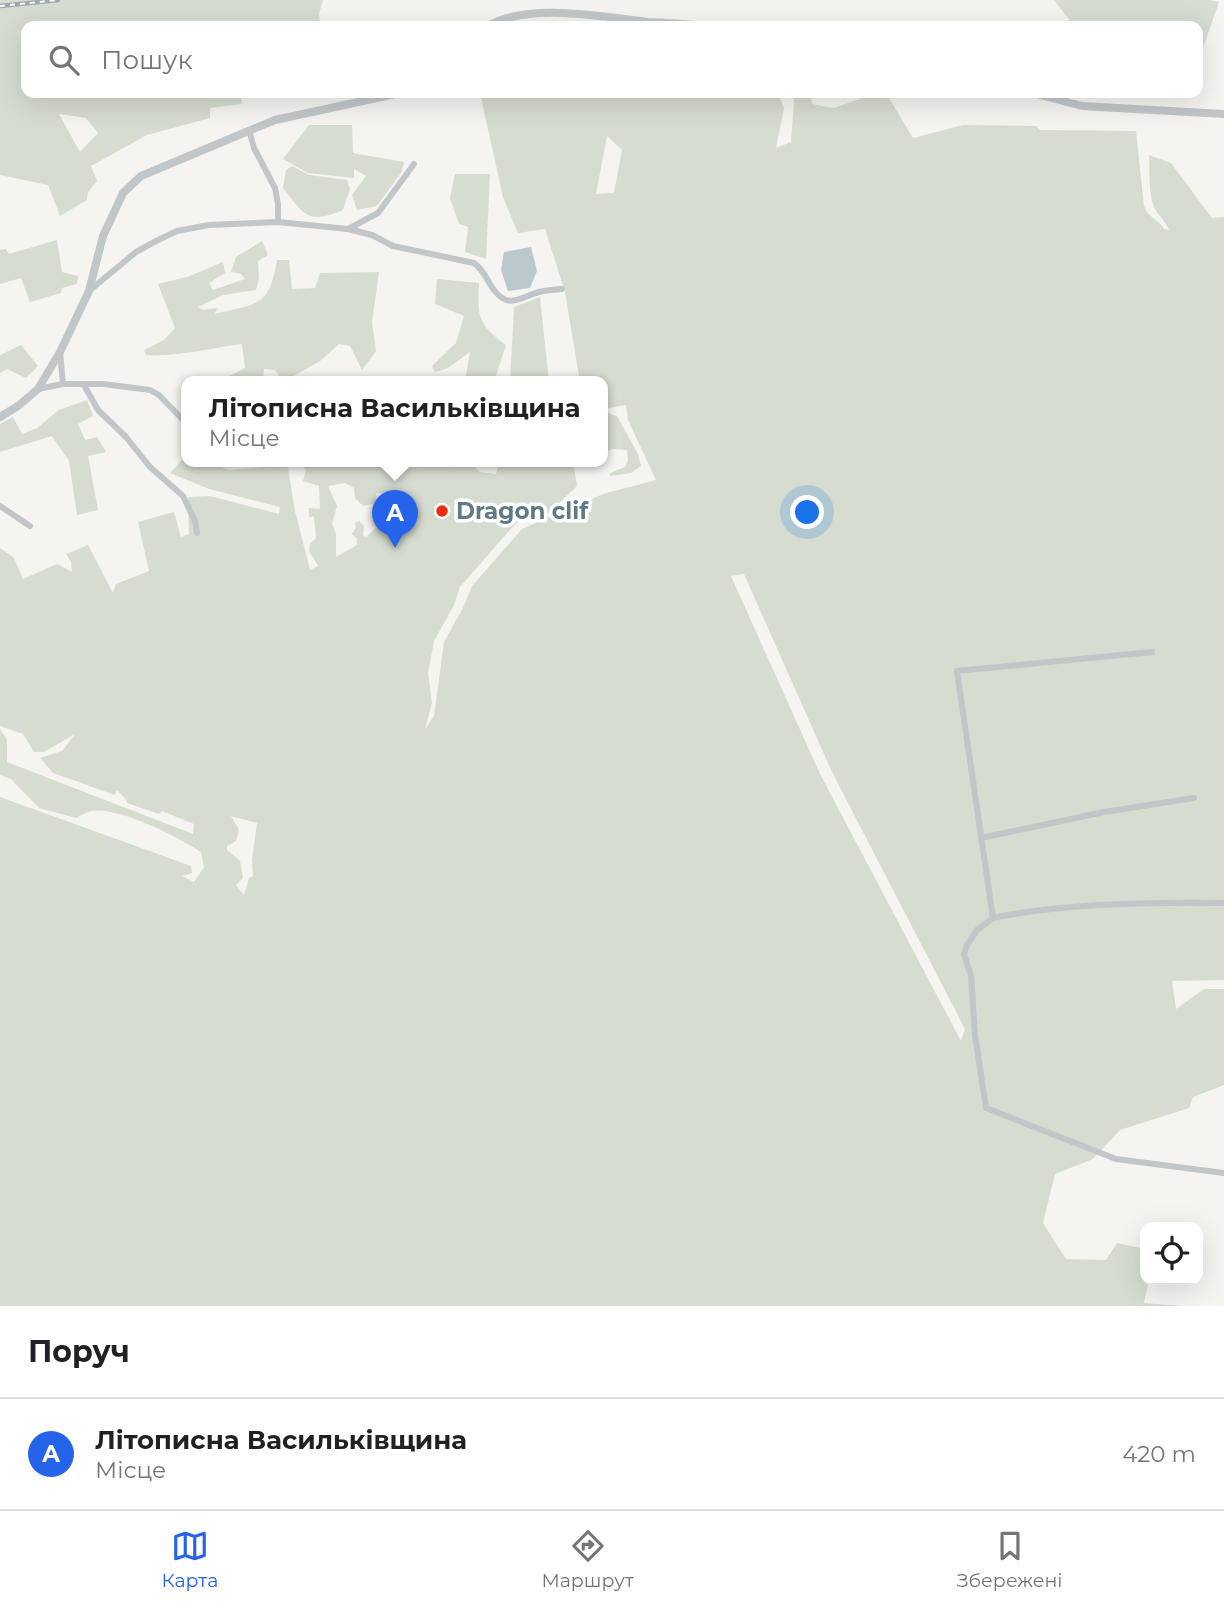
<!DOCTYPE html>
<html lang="uk">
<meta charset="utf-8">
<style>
:root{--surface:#fff;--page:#f2f2f2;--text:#202124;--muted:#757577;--line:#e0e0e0;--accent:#2563eb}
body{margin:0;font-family:Montserrat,sans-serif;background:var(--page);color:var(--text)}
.controls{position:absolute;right:21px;bottom:21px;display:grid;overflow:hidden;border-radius:14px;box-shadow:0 7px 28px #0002}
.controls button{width:63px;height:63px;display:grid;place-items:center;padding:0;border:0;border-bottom:2px solid var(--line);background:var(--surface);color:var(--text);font:35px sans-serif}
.you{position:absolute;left:808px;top:513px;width:24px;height:24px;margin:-18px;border:5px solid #fff;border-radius:50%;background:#1a73e8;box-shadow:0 0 0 10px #1a73e833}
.badge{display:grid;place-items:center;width:46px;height:46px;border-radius:50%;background:var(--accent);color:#fff;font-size:23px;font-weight:700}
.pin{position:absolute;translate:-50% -58px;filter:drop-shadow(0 2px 4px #0008)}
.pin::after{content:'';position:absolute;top:37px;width:24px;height:21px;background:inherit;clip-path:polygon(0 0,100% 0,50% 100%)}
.popup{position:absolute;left:181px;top:376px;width:427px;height:91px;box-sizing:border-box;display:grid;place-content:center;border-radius:14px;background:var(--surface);filter:drop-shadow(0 2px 5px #0005);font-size:23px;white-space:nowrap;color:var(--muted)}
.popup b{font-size:26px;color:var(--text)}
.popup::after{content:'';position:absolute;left:50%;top:100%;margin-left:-14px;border:14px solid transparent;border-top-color:var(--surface)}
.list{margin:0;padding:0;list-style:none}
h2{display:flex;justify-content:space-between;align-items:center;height:91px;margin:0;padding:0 28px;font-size:30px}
h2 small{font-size:23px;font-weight:400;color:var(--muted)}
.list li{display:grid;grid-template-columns:46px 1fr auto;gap:21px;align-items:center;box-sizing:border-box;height:112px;padding:0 28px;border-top:2px solid var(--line)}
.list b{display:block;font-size:26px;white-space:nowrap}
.list p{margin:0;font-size:23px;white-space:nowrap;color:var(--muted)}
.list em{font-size:23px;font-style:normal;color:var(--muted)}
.icon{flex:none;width:38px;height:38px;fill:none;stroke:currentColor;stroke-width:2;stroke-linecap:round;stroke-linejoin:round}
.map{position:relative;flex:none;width:1224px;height:1306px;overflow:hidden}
.search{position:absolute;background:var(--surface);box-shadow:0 7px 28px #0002;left:21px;right:21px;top:21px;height:77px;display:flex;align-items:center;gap:18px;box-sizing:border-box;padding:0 24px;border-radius:14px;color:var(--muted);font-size:26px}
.sheet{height:203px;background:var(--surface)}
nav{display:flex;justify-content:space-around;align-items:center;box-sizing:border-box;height:98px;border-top:2px solid var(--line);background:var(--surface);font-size:19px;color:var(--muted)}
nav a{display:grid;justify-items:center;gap:4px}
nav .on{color:var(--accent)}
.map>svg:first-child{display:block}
</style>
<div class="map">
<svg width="1224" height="1306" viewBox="0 0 1224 1306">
<rect width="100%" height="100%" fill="#f5f4f0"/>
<!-- green -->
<g fill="#d6dcd0" fill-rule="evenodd">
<path d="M0,0H323L319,14L321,26H26V93H240L242,104L210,108V118L147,135L91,166L97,181L88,192L87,200L60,216L48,185L0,175ZM59,114L86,118L98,133L80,152Z"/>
<path d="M1054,0H1210L1219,2L1198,62V26H1074Z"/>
<path d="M480,93H592L593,95L604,93H778L784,108L776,148L791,142L794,102L792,93H811L812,104L834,108L877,93H886L913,138L963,125L1036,126L1040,130L1136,131L1144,206C1148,218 1159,219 1164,229L1169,230C1166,221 1158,216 1154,207C1148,192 1150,171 1149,155L1171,163L1212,218L1224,217V980L1172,981L1176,1009L1204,989H1224V1085L1193,1097L1189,1108L1120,1130L1093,1159L1055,1174L1043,1223L1066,1259L1106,1260L1117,1243L1145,1249V1280H1149L1144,1303L1181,1306H0V797L191,866L192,873L182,876L194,882L204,867L201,852C178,837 118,806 91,811C86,812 80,816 76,818L39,808L11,779L0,775V729L7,740V762L193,834L194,824L162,811L159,814L127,803L125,798L117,790L115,795L53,773L40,758L62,751L75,734L44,752H34L23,734L0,726V548L14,558L23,579L57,564L72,572L71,562L66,554L88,545L113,593L116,584L149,571L138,522L174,512L181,537L189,534L188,497L210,496L279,514L280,507L209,489L170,473L187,455V462H208L229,470L278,466V462H287L295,511L310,570L318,566L309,551L310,544L316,538L314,516L309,518V508L320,509L319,486L303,481L306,470L299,462H389L391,466L448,462L451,468L454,462H470L480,472L496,474L499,462H573L577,486L550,512L516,523L460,587L454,605L434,641L428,673L432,703L425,729L434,716L444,642L463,608L472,586L522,529L603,494L656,480L628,420L626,405L603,409V382H580L565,292L545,229L518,233L503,197ZM607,136L622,150L614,193L596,194ZM345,483L354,488L355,498L363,506L377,503L376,493H386L387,503L395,511L366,537L363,535L364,526L359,521L355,523L356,527L352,534L357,539V545L336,557V534L332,524L337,506L328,486ZM744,574L832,772L965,1029L961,1041L820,774L731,576ZM231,816L257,823L252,860L253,876L249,878L244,895L236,885L243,878L240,861L227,850V846L236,841L239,830Z"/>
<path d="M309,125H352L353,153L404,162L401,173L377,206L357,210L352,195L366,176L354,169V178L308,173L283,159Z"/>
<path d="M292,166L309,175L347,180L350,189L343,210C307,225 305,215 283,188L286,170Z"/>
<path d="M455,174H490L486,259L465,252L468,227L459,224L450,198Z"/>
<path d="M57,240L62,272L78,276L77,284L62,288L61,293L30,302L21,278L0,284V250L6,249L9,254Z"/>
<path d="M262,241L268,255L258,261L259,279L256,290L223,295L198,307L204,310L217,308L215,314C258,303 269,308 277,260H289L292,289L315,288L320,273L379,272L372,322L376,351L362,370L350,346L339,344L320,361L283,382L275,370L264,369L263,382H223V379L245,368L242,344C210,348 178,357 146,355L144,350L164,340L175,328L158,284L187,277L223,262L225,273L209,283L213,290L245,279L241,274L231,272L236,257Z"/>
<path d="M437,279L479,283C477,317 478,324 506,345L494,382H468L466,375L470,352L448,368L435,372L432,366L456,343L464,316L435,304Z"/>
<path d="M540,297L549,382H510L514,307Z"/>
<path d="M21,345L38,366L26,378L7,369L0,373V355Z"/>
<path d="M87,400L93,416L78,424L85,440L97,437L106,452L88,456L98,510L77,515L69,461L52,436L0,452V424L13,417L22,434L37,428L59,410Z"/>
<path d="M604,412L617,416L638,454L641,466L631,473L610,476V473L625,467L628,461L627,450L613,449L603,452Z"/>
</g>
<!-- water -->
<path fill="#bac9cc" d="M531,247L537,271L530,288L508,291L501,270L504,252Z"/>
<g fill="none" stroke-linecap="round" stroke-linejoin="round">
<!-- minor -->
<g stroke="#c1c6c9" stroke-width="6">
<path d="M249,130L254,148L275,188L278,204V222"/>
<path d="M348,229L378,213L414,164"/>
<path d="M89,291L136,252L156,241L177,231L209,225L278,222L348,229L372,235L393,246L474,263C485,271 487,281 494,290C509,310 521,297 539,292C546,290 555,290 562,289"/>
<path d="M60,352L63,384"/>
<path d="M84,385L98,410L126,437L150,467L183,496L195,521L197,533"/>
<path d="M38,389L63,384H103L150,390L159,395L187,424"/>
<path d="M0,506L30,526"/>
<path d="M1152,652L957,671L993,918L977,930L967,945L964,954L971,976L975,1035L986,1108L1116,1159L1224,1173"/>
<path d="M981,838L1104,812L1194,798"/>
<path d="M993,918C1062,903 1153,902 1224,903"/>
</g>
<!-- tertiary -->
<g stroke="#c1c6c9" stroke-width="8">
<path d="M488,26C530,2 602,17 648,22C665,23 681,23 697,26"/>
<path d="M1033,93L1082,106L1224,114"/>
<path d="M0,417L18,406L38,389L60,352L89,291L103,236L123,193L141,176L275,120L400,93"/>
</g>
<!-- rail casing -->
<g stroke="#9fa8ac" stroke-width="4.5">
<path id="rail" d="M0,6L58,0"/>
</g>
<!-- rail -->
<use href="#rail" stroke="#fff" stroke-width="2" stroke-dasharray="5" stroke-linecap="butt"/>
</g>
<!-- markers -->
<circle fill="#f22913" stroke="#fff" stroke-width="2.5" cx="442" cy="511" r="7"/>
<g text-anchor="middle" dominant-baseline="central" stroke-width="7" stroke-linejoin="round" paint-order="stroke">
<!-- poi labels -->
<g font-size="23" font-weight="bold" fill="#617984" stroke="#fff" text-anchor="start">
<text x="456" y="511">Dragon clif</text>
</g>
</g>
</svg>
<div class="controls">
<button><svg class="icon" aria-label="locate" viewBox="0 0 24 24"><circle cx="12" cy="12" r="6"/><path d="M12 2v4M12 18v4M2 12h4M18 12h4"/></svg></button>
</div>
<div class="you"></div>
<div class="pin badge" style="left:395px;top:548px">A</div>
<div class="popup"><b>Літописна Васильківщина</b>Місце</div>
<div class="search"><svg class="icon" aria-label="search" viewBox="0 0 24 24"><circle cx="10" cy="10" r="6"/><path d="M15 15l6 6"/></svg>Пошук</div>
</div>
<section class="sheet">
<h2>Поруч<small></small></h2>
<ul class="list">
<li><span class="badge">A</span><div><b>Літописна Васильківщина</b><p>Місце</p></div><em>420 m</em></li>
</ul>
</section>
<nav>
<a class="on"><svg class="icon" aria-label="map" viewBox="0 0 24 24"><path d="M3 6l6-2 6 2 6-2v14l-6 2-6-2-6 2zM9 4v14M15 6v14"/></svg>Карта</a>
<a><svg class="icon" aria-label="directions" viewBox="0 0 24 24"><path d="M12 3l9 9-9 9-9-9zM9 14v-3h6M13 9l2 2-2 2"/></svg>Маршрут</a>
<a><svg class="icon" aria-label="saved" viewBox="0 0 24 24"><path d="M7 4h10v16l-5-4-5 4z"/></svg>Збережені</a>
</nav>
